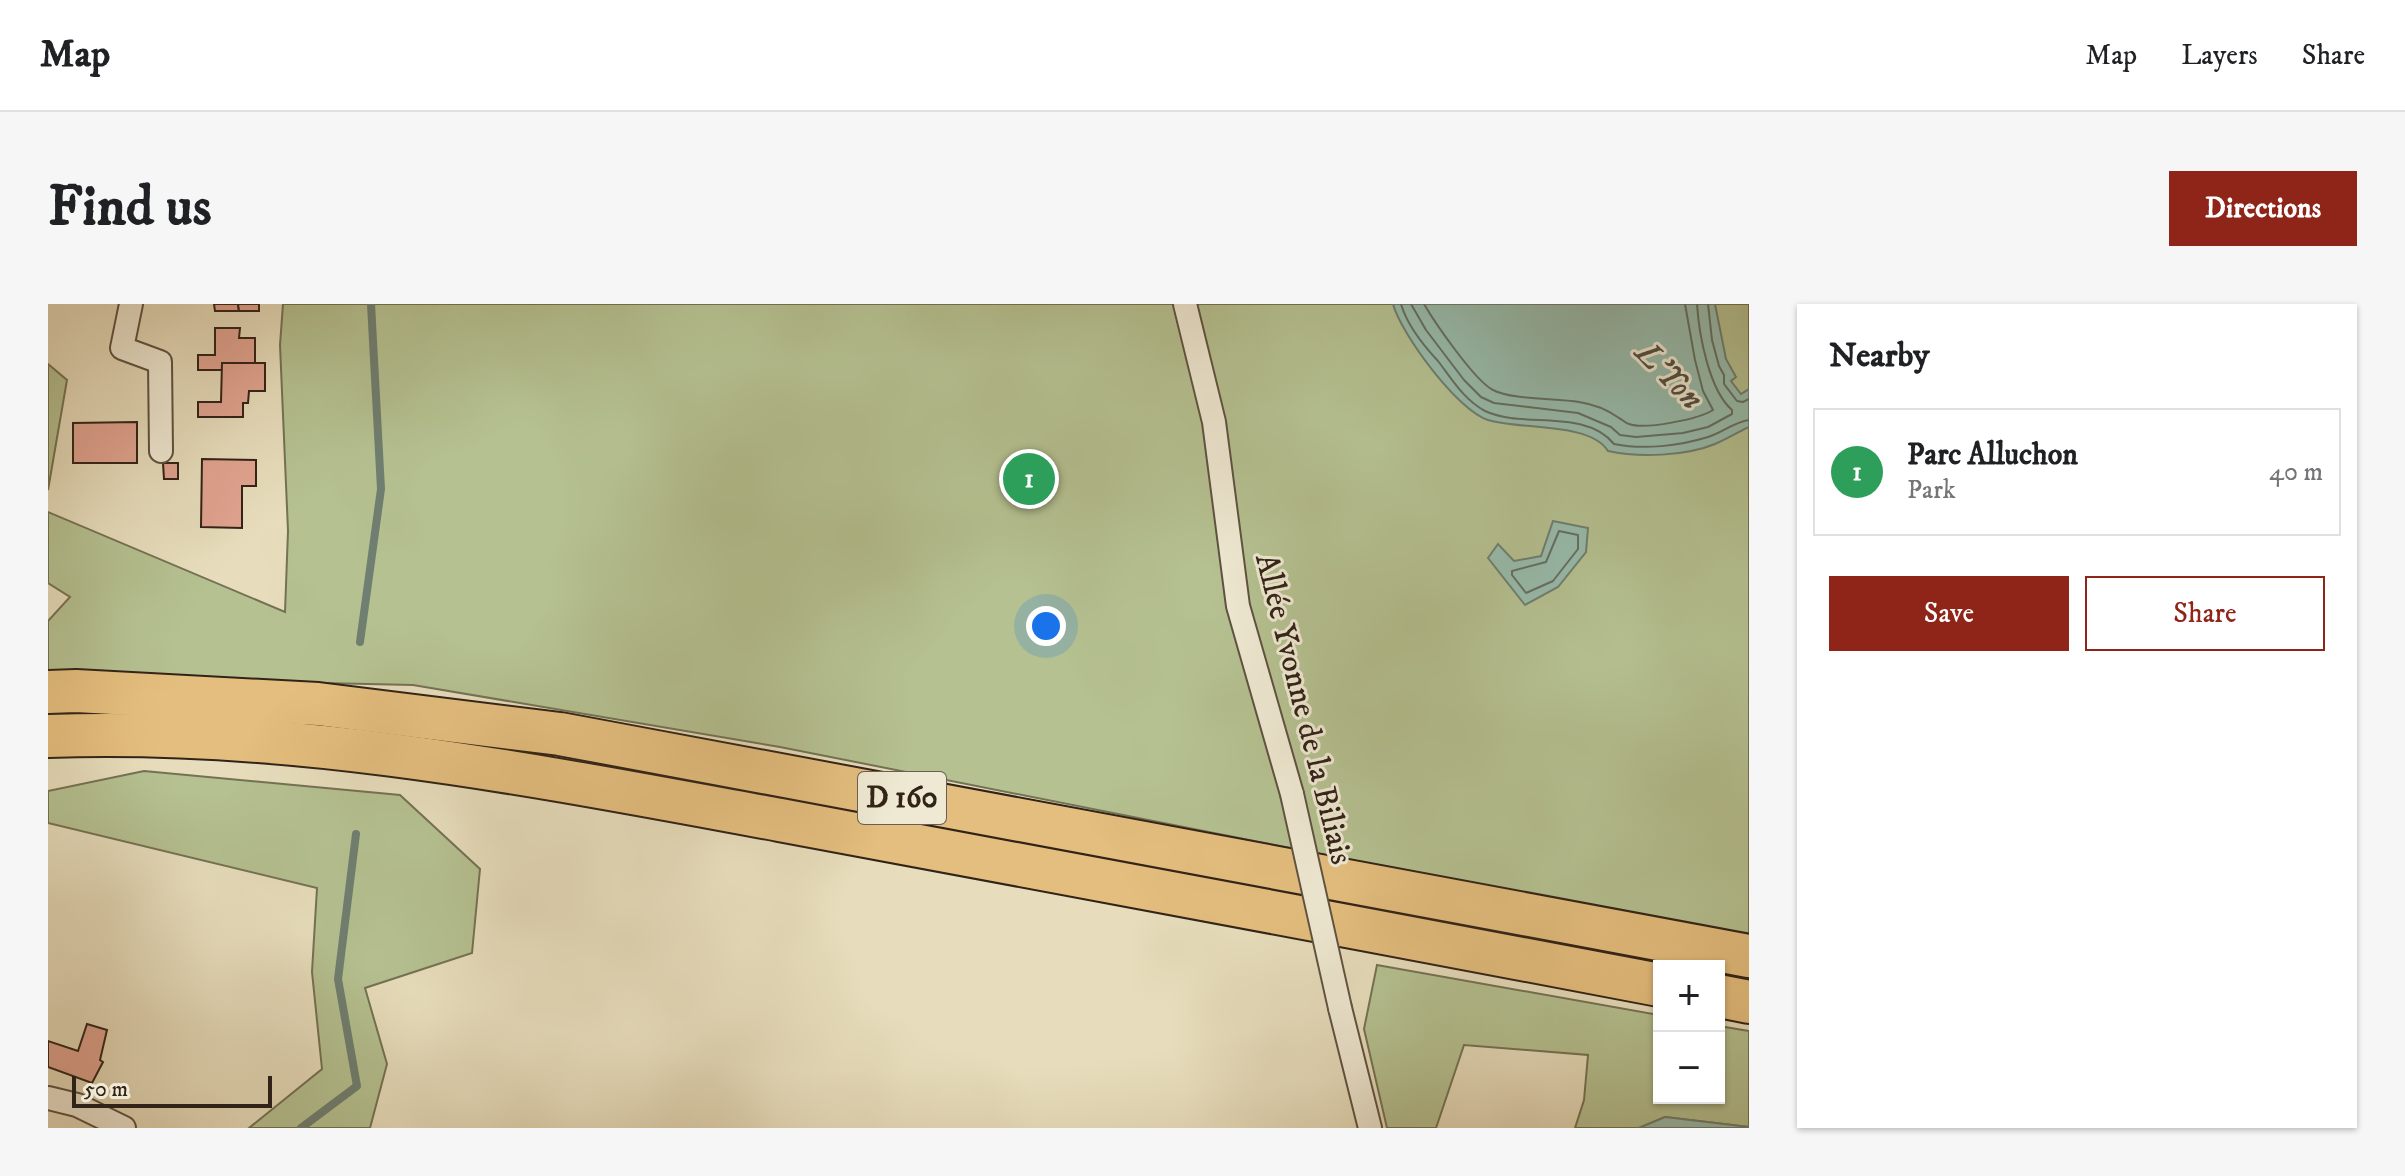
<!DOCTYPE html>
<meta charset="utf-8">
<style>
:root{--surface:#fff;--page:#f6f6f6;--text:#202124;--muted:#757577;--line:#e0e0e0;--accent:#8f2418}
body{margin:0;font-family:"IM FELL DW Pica",serif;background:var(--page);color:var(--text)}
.controls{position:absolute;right:24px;bottom:24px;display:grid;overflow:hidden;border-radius:0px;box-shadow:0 2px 6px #0004}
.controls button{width:72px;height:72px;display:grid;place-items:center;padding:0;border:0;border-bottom:2px solid var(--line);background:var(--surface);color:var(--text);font:40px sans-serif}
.scale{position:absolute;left:24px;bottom:20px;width:200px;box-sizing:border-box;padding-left:8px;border:4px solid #322318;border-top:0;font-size:22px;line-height:28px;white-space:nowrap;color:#322318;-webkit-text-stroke:6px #efe9d3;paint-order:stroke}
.you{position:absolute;left:998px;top:322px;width:28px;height:28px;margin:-20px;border:6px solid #fff;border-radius:50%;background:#1a73e8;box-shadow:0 0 0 12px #1a73e833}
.badge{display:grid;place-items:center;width:52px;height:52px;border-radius:50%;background:var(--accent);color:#fff;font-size:26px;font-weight:700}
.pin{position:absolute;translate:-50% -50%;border:4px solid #fff;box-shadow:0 2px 8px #0006}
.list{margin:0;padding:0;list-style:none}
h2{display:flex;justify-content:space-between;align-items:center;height:104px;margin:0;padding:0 32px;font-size:34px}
h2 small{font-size:26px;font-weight:400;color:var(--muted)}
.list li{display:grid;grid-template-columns:52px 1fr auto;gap:24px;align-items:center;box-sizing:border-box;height:128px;margin:0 16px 16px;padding:0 16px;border:2px solid var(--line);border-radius:0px}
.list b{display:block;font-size:30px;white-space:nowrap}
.list p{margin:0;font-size:26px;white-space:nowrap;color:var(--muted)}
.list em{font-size:26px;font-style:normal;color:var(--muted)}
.actions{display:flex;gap:16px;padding:24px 32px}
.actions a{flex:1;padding:18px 0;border:2px solid var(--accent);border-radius:0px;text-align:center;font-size:28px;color:var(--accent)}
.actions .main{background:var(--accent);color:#fff}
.map{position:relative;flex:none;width:1701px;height:824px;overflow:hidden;border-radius:0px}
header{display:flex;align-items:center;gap:48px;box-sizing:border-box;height:112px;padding:0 40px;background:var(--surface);border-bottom:2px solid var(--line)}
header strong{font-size:38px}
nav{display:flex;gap:44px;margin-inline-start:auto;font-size:28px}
.intro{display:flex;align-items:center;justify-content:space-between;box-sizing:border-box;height:192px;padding:0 48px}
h1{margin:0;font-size:56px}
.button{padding:20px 36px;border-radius:0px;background:var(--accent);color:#fff;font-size:28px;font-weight:700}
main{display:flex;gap:48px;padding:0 48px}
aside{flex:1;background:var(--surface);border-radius:0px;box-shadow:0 2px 6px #0004}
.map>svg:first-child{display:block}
</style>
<header>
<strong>Map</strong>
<nav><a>Map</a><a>Layers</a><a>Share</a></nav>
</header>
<div class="intro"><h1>Find us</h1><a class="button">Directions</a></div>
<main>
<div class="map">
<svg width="1701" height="824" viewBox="0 0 1701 824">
<rect width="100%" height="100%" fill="#e7ddbc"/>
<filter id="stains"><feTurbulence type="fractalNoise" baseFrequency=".0025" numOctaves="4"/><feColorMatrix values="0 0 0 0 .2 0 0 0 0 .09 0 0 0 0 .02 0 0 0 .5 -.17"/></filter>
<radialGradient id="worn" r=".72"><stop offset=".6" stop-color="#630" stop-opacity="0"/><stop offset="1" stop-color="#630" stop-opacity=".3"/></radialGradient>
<!-- green -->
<g fill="#b5c191" stroke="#747254" stroke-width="2">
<path d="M235,0H1701V635L732,443L365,381L0,373V317L22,293L0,279V208L237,308L240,227L232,41Z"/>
<path d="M0,60L19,76L0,186Z"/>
<path d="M96,467L352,491L432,565L424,649L317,684L339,760L322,824H201L274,765L264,668L269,584L0,519V487Z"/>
<path d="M1329,661L1611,711V794H1671V722L1701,727V823L1617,813L1591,824H1527L1536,796L1540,751L1416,741L1388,824H1339L1316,725Z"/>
</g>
<!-- water -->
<g fill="#97bcad" stroke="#6f7f71" stroke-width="2">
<path d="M1345,0H1667L1678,55L1688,73L1683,77L1693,90L1701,85V123C1690,128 1679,135 1667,140C1638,152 1591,154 1560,147C1542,118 1472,126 1440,116C1410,107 1353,30 1345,0Z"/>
<path d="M1505,217L1540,224L1538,248L1510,283L1477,301L1440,254L1450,240L1466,257L1493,252Z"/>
<path d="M1617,813L1701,823V824H1591Z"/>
</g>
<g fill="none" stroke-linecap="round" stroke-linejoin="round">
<!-- shore -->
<g stroke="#647062" stroke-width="2">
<path d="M1353,0C1359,21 1375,41 1390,57C1404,75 1416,96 1437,107C1475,125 1537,104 1566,140C1596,146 1631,142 1660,133C1674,129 1686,118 1701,116"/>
<path d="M1363,0L1378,26L1416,76L1433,93L1446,99L1530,109L1563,123L1572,131L1588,133L1635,129L1660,123L1684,110V106C1661,86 1651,31 1649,0"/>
<path d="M1376,0C1387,19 1427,77 1445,86C1464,96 1508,94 1531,98C1544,100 1560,106 1571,114C1575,116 1577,119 1581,120C1597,126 1651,115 1665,106L1655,87L1647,56L1637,0"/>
<path d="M1660,0L1664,36L1671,62L1676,71V80L1689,97L1695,98L1701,95"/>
<path d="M1511,227L1530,231V245L1505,277L1478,289L1464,271V267L1498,258Z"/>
</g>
<!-- stream -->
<g stroke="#6f7f71" stroke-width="8">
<path d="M312,338L333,185L323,0"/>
<path d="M253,824L309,782L290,675L308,530"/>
</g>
</g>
<!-- building -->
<g fill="#e1a491" stroke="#322318" stroke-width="2">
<path d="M166,0H190L191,7H167Z"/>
<path d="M190,0H211V7H191Z"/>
<path d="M167,24H192L191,34H207V60L174,59V66H150V51H167Z"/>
<path d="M174,59H217V87H201L200,99H195V113H150V98H173Z"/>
<path d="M89,118V159H25V119Z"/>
<path d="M154,155L208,156V182H194V224L153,223Z"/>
<path d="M115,159H130V175H116Z"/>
<path d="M39,720L59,726L52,756L55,758L44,779L0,763V737L30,747Z"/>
</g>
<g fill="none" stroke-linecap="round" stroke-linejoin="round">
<!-- street casing -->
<g stroke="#5f5241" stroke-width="26">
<g id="street">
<path d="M83,0L74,44L112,58L113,147"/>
<path d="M1137,0L1166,118L1190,302L1244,490"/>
<path d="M1292,704L1322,824"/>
<path d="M0,794L29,801L76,824"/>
</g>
</g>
<!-- highway casing -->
<g stroke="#322318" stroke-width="46">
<g id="highway">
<path d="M0,388L28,387L270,400L512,430L1701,652"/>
<path d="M0,432C247,423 491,472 732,516C1025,569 1318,626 1611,681"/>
<path d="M1671,692L1701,698"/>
</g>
</g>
<!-- street -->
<use href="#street" stroke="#efe9d3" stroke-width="22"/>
<!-- highway -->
<use href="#highway" stroke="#e4be7e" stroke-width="42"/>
<!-- street-bridge casing -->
<g stroke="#5f5241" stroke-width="26" stroke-linecap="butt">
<path id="street-bridge" d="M1244,490L1292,704"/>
</g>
<!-- street-bridge -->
<use href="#street-bridge" stroke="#efe9d3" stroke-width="22"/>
</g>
<g text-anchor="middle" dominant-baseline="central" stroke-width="6" stroke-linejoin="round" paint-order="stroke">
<!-- shield labels -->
<rect fill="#efe9d3" stroke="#6b5e50" stroke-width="2" x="810" y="468" width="88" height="52" rx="6"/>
<g font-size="30" font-weight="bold" fill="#322318">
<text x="854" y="494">D 160</text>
</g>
<!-- street labels -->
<g font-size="32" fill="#322318" stroke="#efe9d3">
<text transform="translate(1255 405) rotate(76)">Allée Yvonne de la Biliais</text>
</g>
<!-- water labels -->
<g font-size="34" font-style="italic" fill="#505145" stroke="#efe9d3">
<text transform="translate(1621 72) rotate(46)">L'Yon</text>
</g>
</g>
<rect width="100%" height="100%" filter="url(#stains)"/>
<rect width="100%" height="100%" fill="url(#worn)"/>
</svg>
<div class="controls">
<button>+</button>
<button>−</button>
</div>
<div class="scale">50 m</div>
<div class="you"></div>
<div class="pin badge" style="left:981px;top:175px;background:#2e9e5b">1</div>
</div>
<aside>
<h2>Nearby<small></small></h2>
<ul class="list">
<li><span class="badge" style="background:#2e9e5b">1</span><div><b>Parc Alluchon</b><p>Park</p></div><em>40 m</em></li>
</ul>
<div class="actions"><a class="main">Save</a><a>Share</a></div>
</aside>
</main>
